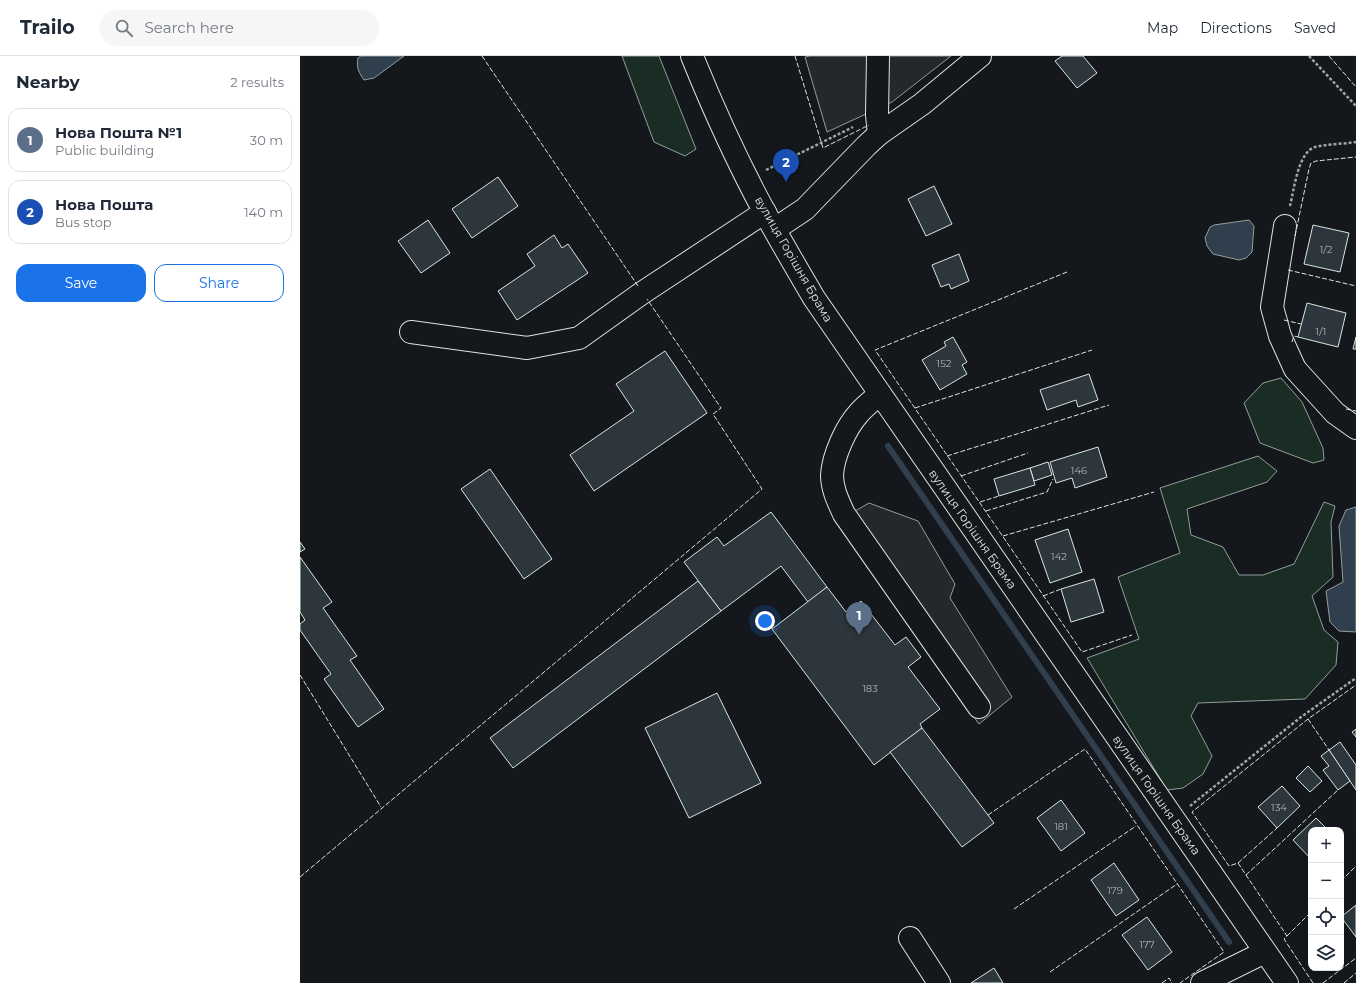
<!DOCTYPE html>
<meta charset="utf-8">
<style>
:root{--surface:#fff;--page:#f6f6f7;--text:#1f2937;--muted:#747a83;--line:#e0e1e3;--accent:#1a73e8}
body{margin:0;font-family:Montserrat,sans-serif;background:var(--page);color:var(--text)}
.controls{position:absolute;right:12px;bottom:12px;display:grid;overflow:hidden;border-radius:8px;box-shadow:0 2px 10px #0003}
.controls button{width:36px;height:36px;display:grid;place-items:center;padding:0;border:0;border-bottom:1px solid var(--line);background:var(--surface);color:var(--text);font:20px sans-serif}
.you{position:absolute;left:465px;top:565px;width:14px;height:14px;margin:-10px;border:3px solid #fff;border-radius:50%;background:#1a73e8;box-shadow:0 0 0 6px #1a73e833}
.badge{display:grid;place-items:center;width:26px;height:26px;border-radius:50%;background:var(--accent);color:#fff;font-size:13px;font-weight:700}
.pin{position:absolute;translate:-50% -33px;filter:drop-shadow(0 1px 2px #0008)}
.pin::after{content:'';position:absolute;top:21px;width:14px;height:12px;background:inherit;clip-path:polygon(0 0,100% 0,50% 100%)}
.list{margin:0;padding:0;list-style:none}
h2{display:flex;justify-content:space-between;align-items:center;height:52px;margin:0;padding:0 16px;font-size:17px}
h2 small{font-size:13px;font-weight:400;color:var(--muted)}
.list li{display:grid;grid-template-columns:26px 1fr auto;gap:12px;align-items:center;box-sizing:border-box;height:64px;margin:0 8px 8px;padding:0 8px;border:1px solid var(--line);border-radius:12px}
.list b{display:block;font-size:15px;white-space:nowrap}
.list p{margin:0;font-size:13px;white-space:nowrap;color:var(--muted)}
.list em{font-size:13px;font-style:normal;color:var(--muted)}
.actions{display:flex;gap:8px;padding:12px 16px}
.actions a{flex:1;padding:9px 0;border:1px solid var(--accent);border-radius:12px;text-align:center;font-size:14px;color:var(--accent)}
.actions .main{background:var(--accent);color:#fff}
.icon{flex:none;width:22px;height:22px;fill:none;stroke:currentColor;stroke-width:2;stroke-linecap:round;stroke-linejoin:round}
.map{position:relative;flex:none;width:1056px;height:927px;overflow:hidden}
header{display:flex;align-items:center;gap:24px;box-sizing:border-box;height:56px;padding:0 20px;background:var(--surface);border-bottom:1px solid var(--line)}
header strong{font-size:19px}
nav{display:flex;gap:22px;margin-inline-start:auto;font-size:14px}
.search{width:280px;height:36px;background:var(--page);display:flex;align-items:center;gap:10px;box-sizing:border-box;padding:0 14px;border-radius:22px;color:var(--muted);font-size:15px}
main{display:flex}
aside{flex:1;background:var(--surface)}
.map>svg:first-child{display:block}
</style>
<header>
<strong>Trailo</strong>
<div class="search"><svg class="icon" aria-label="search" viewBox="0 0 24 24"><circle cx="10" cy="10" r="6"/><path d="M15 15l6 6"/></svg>Search here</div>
<nav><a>Map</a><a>Directions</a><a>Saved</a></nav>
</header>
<main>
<aside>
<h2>Nearby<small>2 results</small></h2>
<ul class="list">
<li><span class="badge" style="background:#5c6f8a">1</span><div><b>Нова Пошта №1</b><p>Public building</p></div><em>30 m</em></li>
<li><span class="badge" style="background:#1a4fb4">2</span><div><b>Нова Пошта</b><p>Bus stop</p></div><em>140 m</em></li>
</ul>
<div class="actions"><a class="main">Save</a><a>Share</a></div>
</aside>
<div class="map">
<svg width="1056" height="927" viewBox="0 0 1056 927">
<rect width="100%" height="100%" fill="#14181c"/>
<!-- green -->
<g fill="#1a2d24" stroke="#939e99">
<path d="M322,0H359L396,93L385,100L354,86Z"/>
<path d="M981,322L1002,346L1023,392L1024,404L1013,407L960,387L944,347L963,327Z"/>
<path d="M958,400L977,415L967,426L887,453L891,479L923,491L939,519H963L994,508L1024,446L1035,450L1031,466L1033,521L1012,540L1024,574L1038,586L1036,609L1005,643L898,647L891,660L912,700L903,718L883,732L867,734L787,602L839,583L818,521L880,497L860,432Z"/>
</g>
<!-- parking -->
<g fill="#24282b" stroke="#939e99">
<path d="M510,0H651L592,46L527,76L505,1Z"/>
<path d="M569,447L618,465L655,528L650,542L712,641L679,668L536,466Z"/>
</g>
<!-- water -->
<g fill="#2f3f4d" stroke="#939e99">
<path d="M61,0H104L74,22L64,24C59,17 56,11 58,2Z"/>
<path d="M949,164L954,170L952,196L946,202L939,204L913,198L907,190L905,182L910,171L914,169Z"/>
<path d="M1056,451V576L1039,575L1030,566L1026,535L1043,526L1039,470L1046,454Z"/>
</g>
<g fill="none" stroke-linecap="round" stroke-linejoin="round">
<!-- stream -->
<path stroke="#2f3f4d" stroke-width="6" d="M588,390L929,886"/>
</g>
<!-- building -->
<g fill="#2c363c" stroke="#d8e6dc">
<path d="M762,0H783L797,17L777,32L755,5Z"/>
<path d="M198,121L218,150L172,182L152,153Z"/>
<path d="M634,130L652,168L626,180L608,143Z"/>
<path d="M128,164L150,197L121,217L98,185Z"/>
<path d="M1013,169L1049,177L1040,216L1004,208Z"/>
<path d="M254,179L262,192L268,188L288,217L217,264L198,235L235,210L227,198Z"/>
<path d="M659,198L669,225L651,233L649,228L641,231L632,209Z"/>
<path d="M1007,247L1046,257L1038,291L998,281Z"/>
<path d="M653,281L667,306L662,309L667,318L640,334L622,304L646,290L644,286Z"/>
<path d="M1056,281V293H1053Z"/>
<path d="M365,295L407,357L294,435L270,399L334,355L316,328Z"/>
<path d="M789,318L798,344L778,351L776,344L747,354L740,334Z"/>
<path d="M798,391L807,421L775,432L772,422L756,427L750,406Z"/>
<path d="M748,406L752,419L734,425L730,412Z"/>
<path d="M730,412L735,429L699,440L694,423Z"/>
<path d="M190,413L252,503L224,523L161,433Z"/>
<path d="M471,456L527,531L508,546L481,510L421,555L384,506L417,481L424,490Z"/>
<path d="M768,473L782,516L750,527L735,484Z"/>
<path d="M0,486L5,493L0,496Z"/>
<path d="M0,501L32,546L23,552L57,600L50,604L84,653L58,671L24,623L31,618L0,574V568L5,564L0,556Z"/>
<path d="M794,523L804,556L771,566L761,533Z"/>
<path d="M398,525L421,555L213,712L190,682Z"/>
<path d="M527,531L546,556L561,545L595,589L606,581L621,601L608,611L640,653L620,668L622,672L574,709L472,573Z"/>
<path d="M417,637L461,727L389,762L345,672Z"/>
<path d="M622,672L694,767L662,791L590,696Z"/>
<path d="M1056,673V681L1052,676Z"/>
<path d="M1040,686L1056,709V734L1029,694Z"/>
<path d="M1029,694L1050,725L1038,734L1023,714L1029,710L1021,700Z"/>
<path d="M1008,710L1022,725L1010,736L996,722Z"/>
<path d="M982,730L1000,750L977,772L958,751Z"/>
<path d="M761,744L785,777L761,795L737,762Z"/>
<path d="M1016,762L1028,774H1011V803L993,784Z"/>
<path d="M814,807L839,844L816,860L791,824Z"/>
<path d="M1056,849V881L1041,861Z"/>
<path d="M847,861L872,896L848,914L822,879Z"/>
<path d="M694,912L703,927H671Z"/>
</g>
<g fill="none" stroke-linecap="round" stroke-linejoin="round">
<!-- minor casing -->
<g stroke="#d8e6dc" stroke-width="24">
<g id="minor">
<path d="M392,0C413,52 437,105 464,155C480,184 497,213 514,242L987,927"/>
<path d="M578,0L577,59L579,78"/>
<path d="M985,170L972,251L980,280L995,313L1035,357L1056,372"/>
<path d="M475,173L505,153L566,90L579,78L622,48L680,0"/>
<path d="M111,276L227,292L279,282L342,237L465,156"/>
<path d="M580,338C573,344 565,350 559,357C546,371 533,400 532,419C532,433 538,445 544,458L679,651"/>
<path d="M610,882L639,927"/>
<path d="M902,927L965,896"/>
</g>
</g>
<!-- path -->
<g stroke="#9da8a2" stroke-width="2.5" stroke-dasharray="3 2" stroke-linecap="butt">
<path d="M1009,0L1056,50"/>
<path d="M466,114L553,71"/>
<path d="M990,150C994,134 998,96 1015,91C1028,88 1043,88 1056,86"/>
<path d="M890,750L1001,661L1056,622"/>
</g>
<!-- minor -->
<use href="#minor" stroke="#14181c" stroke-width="22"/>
<!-- fence -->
<g stroke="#d8e6dc" stroke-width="1" stroke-dasharray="5 2" stroke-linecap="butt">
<path d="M182,0L338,230"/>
<path d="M495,0L523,92L569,69"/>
<path d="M1029,0L1056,31"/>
<path d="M995,180L1009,113L1011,107L1016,105L1056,101"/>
<path d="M988,214L1056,230"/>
<path d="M767,216L575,294L782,596L832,579"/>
<path d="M984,264L1001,268"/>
<path d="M992,286L994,280L998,281"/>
<path d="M615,352L792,294"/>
<path d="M1046,353L1056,355"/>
<path d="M647,400L809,349"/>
<path d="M661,420L728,397"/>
<path d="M680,446L699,440"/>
<path d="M686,455L747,436L753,423"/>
<path d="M703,480L854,436"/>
<path d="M743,540L761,533"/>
<path d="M0,619L81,751"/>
<path d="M1008,663L1029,694"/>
<path d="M688,759L785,693L924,896L880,927"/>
<path d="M938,807L977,772"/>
<path d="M946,819L1039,733"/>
<path d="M0,821L462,433L413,358L421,352L347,243"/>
<path d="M1041,825L1056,810"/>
<path d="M714,853L836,770"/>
<path d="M987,880L1011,856"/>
<path d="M750,916L877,828"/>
<path d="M862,927L869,922L872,927"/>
<path d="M1013,927L984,883L987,880L938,807L929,810L892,756L1008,663L1056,629"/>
<path d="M1023,927L1056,902"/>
<path d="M1044,927L1056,917"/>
</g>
</g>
<g text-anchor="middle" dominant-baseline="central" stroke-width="3" stroke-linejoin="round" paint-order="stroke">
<!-- number labels -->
<g font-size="10" fill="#adbab4">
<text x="1026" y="193">1/2</text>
<text x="1021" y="275">1/1</text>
<text x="644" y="307">152</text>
<text x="779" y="414">146</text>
<text x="759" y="500">142</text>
<text x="570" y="632">183</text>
<text x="979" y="751">134</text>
<text x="761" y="770">181</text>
<text x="815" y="834">179</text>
<text x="847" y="888">177</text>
</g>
<!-- street labels -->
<g font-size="12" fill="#d8e6dc" stroke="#14181c">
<text transform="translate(494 203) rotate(60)">вулиця Горішня Брама</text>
<text transform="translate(673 473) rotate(55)">вулиця Горішня Брама</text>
<text transform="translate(857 739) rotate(55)">вулиця Горішня Брама</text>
</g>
</g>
</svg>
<div class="controls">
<button>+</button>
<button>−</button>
<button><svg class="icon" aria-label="locate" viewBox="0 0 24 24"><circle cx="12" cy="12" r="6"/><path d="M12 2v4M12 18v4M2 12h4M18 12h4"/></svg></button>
<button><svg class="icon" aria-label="layers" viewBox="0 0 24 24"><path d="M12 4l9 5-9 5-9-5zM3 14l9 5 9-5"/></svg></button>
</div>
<div class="you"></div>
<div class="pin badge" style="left:559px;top:579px;background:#5c6f8a">1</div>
<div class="pin badge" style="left:486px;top:126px;background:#1a4fb4">2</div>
</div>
</main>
